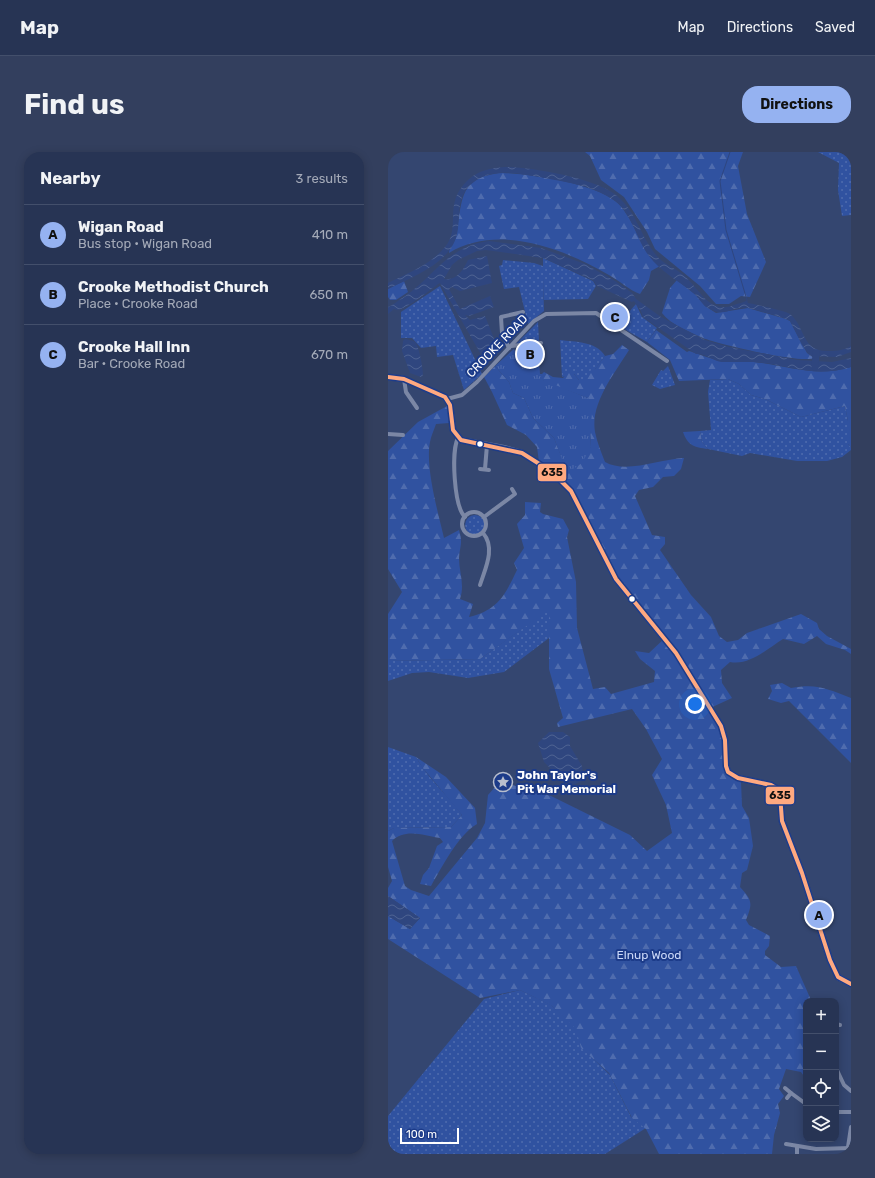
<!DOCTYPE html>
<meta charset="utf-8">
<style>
:root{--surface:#273454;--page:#333f5e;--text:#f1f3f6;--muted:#a4aab8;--line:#434f6b;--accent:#95b2f1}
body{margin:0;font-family:Rubik,sans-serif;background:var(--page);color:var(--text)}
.controls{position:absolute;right:12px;bottom:12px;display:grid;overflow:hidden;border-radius:8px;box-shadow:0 2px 10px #0003}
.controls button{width:36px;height:36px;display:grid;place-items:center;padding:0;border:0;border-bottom:1px solid var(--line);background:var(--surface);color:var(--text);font:20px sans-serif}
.scale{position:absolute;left:12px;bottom:10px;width:59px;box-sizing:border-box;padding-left:4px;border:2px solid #fff;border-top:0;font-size:11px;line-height:14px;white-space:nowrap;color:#fff;-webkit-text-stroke:3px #1c3b89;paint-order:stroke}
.you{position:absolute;left:307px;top:552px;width:14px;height:14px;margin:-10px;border:3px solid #fff;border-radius:50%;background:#1a73e8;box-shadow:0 0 0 6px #1a73e833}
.badge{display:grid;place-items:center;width:26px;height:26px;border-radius:50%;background:var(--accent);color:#111;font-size:13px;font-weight:700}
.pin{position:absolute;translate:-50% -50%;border:2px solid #fff;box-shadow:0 1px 4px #0006}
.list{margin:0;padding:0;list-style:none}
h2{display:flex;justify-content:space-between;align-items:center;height:52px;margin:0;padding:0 16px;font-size:17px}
h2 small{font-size:13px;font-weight:400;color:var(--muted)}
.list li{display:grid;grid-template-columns:26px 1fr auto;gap:12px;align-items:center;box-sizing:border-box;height:60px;padding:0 16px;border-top:1px solid var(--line)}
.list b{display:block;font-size:15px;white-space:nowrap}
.list p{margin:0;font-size:13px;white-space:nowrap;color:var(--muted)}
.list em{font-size:13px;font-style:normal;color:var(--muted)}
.icon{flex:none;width:22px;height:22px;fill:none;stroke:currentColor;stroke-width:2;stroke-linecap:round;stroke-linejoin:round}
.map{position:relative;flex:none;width:463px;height:1002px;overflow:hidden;border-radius:16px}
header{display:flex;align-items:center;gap:24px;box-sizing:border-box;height:56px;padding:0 20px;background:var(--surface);border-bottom:1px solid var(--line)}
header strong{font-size:19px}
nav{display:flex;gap:22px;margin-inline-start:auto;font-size:14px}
.intro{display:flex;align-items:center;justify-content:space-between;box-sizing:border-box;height:96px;padding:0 24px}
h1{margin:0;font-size:28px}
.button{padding:10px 18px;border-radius:16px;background:var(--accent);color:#111;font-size:14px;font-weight:700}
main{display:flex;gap:24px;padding:0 24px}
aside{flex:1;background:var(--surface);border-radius:16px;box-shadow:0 2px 10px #0003}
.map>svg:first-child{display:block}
</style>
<header>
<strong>Map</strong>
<nav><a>Map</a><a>Directions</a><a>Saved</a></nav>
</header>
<div class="intro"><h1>Find us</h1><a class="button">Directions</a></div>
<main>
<aside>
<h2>Nearby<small>3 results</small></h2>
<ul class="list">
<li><span class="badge">A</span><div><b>Wigan Road</b><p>Bus stop · Wigan Road</p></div><em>410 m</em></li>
<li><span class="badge">B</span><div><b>Crooke Methodist Church</b><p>Place · Crooke Road</p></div><em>650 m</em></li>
<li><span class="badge">C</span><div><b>Crooke Hall Inn</b><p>Bar · Crooke Road</p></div><em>670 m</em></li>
</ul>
</aside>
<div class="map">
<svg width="463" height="1002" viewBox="0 0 463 1002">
<defs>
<pattern id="grass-dots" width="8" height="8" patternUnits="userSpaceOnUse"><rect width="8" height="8" fill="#3052a0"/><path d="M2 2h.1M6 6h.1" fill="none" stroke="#4f6cae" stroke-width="1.8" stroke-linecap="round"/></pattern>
<pattern id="forest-firs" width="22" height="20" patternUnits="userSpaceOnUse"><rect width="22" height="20" fill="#3052a0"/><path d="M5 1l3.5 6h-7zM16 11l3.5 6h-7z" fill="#4f6cae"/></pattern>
<pattern id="park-tufts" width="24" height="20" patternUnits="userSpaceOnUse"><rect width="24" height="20" fill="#3052a0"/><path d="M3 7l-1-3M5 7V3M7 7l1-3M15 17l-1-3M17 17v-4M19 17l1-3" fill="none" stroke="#4f6cae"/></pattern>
<pattern id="water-waves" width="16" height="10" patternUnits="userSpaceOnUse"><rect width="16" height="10" fill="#2f467f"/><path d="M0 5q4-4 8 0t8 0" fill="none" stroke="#4e6292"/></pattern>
</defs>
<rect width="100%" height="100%" fill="#344670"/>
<!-- grass -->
<g fill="url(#grass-dots)">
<path d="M430,0H463V63L454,64L450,38L451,11Z"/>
<path d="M155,106L205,129L208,134L200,147L156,148L155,125L156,159L140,172L131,135L116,137L111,114L114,113L115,108L146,111L155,114Z"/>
<path d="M52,134L94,222L76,238L65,203L49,205L48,194L33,196L24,186H13V160Z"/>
<path d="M248,152L254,165L269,176L259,190L231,174L241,160Z"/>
<path d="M150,170L151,190L127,193Z"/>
<path d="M172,188C187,190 208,189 217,204L199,228H191L186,222L174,225Z"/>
<path d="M280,214L287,233L272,237L264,233L273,218L275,219Z"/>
<path d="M340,227L351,232L363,243L377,247L413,265L457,254L460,269V292L463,295V298L454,305L439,309H409L362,301L354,304L320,297L314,290L312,279L323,278L320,240L322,228Z"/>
<circle cx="87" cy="373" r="10"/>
<path d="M161,457V486L116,520L80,526L41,520L24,521L0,529V509L92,507Z"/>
<path d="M0,595L28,605C40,627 60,643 74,663L63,675L6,676L0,679Z"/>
<path d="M132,838L163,853L189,876L193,895L222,923L243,965L258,976L217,1002H0V964L96,847Z"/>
</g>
<!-- forest -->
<g fill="url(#forest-firs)">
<path d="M197,0H355L350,14L359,62L378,110L362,145L353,144L341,152H328L312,134L267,97L259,80L236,45L213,28L202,4Z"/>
<path d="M115,21C145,22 204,31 227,49C233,53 237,60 241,66C251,83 256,101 272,114L263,119L261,128L252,142C241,138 232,129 221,123C176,97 110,71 61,101C61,96 67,90 68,84C75,50 69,24 115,21Z"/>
<path d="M289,128L307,142L317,154L328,161L360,156L398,167L402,169L419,201L426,206C414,212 330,192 315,186C302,180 283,173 274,161L282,136Z"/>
<path d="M16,129L20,140L8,148H2L0,145V137Z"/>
<path d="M268,178L299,200L301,199C305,200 332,210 336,210C346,210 356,209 366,210C401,214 428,226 463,215V295L460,292V269L457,254L413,265L377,247L363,243L351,232L340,227L291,229L282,208L259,190Z"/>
<path d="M234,193L241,198C227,221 202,251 207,280C209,290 213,300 217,310C238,322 272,307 296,306L293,317L286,324L275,325L265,335L251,338L247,344L264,383L277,385V392L272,398L303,443L323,465L331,484L339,490L350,488L359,481L413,462L429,471L431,477L439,484L463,497V502L457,498L438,492L429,484L416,492L395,487C379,497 361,514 342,510L333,518L334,531L344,546L320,557L332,575L336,585L338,622L346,628L353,630L354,654L361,666L365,694L359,718L354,721L352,735C364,748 365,751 358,768L361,773L382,784L381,794L377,799V803L393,815L408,814L423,848L418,849V927L413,920L398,917L391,937L396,944L390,952L392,961L386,983L384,1002H271L258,977L244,966L221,921L193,896L188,877L164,854L132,838L92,846L0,787V764L22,777L32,766L0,744V736L4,729L0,715V679L6,676L63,675L74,663L34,615L28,605L58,625L87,656L89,672C70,683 54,715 43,734L32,732L35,723L41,716L49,694L55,690L52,686C36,683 16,676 4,689L17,734L23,738L41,744L89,686L97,671L100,643L108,634L121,632L163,644L242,683L259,699L284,681L278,653L264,623L274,607L258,577L244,557L170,575L169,571L175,566L161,517V458L92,507L0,509V462L14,440L0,417V299L30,270L59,254L61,271L48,272C46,278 43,284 42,290C37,315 50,360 56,386L71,378C75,391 72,393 71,406C71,420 77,432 72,447L85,452L81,465C110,458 117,443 129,418L126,411L136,396L129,372L137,363V350L153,351L152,360L155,362L175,367L181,378L179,385L188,430L189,476L205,537L217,535L223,542L266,530L267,519L252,507L247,499L261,501L277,486L234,435L181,333L151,310L149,295L138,283L119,273L104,240L96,225L107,214L121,230L125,241L136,246L145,266L166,286L177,314L203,295L200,246L157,230L154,227V222L156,220L165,225L175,226L180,220L186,222L191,228H199V220L207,217L217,204L225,202Z"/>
<path d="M312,279L314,290L320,297C306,295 300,294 295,280Z"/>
<path d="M394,531L403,536C430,531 439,537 463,546V611L401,549L393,551L380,547L384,539L382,533Z"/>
</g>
<!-- park -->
<path fill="url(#park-tufts)" d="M126,197L132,210L151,208L152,222H154L155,228L200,246L205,254L202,278L203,295L194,311L182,319L175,310L166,286L145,266L136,246L125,241L121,230L107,214Z"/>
<!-- water -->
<g fill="url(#water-waves)">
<path d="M117,15C143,15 204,26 225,41C248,57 251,82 268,103C275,112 285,115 294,122C313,137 320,163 346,153C351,151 356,151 359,148L360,151C366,152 398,159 402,162C418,175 413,201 442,199C449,199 457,198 463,194V200L449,205L422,204L414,193L402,169L398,167C386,163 373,159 360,156C344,153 338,167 320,156C314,153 311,145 305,141C292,130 271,118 261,104C248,87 244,61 226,48C204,33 176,30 151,25C133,22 112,17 94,25C58,43 80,74 63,96C48,117 22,126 0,137V131C20,121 42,113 57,95C74,75 54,52 80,28C91,18 103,16 117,15Z"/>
<path d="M101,89L153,96L197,112L227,129L244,141L248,147L273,165L317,188L341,195L409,208L444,210L463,206V215C425,227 401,212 365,210C355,210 344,210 334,210C325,209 318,201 308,202L255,165L253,159L246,149L244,150L209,134L205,128L155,106L98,98L89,99L70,108L64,113L56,127C69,129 75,118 80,108L99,104L104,131L72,139L64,135L61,137L72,157L102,144L106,155L81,164L77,163L82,168L97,164L111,199L100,208L101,211L99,213L52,131C43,136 15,162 6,157L0,162V155C6,153 10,148 16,145C48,123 58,95 101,89Z"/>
<path d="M17,187C20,188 24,188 27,190C31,194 35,216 35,223L33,225L22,221L14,199L15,189Z"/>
<path d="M161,580H175L182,585V594L194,614L196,628L185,633L164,618L156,610L150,591Z"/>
<path d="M0,744L32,766L22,777L0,764Z"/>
</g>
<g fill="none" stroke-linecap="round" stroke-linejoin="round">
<!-- stream -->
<path stroke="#2f467f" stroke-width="1" d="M342,0L332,29L338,78L359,148"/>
<!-- river -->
<path stroke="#2f467f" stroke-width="7" d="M427,215L428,201"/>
<!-- minor -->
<g stroke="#7b87a5" stroke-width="4">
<path d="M123,194L153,191"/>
<path d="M121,196L114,181L113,165L135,160"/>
<path d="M16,227L18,240L29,256"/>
<path d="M59,247L74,243L89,230L146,169L158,162L208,161L279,209"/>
<path d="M0,282L15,283"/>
<path d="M70,286C63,299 66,355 77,365"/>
<path d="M92,317L101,318"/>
<path d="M97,317L99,293"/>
<circle cx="86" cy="372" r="12"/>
<path d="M96,365L127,342L124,337"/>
<path d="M92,433C97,417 108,396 95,381"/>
<path d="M448,872L452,873"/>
<path d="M448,916L456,933L463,939"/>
<path d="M397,936L403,941L399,946"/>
<path d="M403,941L418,952"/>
<path d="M448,960H463"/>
<path d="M398,992L428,997L463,996"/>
<path d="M409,994V1002"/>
<path d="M460,995L463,975"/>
</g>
<!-- secondary -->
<path stroke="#7782a1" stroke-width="6" d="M0,225L16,227L57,245L62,253L65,278L73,288L116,296L134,301L164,320L183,339L228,427L288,501L333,574L337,588L338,614L340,620L350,626L383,633L388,636L392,642L394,669L414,721L442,808L450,825L463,832"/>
<!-- bus-1 casing -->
<g stroke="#1c3b89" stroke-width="7">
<path id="bus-1" d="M0,225L16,227L57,245L62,253L65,278L73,288L134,301L164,320L183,339L228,427L288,501L333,574L337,588L338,614L340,620L350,626L383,633L388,636L392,642L394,669L414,721L442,808L450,825L463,832"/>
</g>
<!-- bus-1 -->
<use href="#bus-1" stroke="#ffa980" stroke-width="4"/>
</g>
<!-- icons -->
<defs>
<g id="sight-ring" transform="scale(1)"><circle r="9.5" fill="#1c3b89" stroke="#b8becd" stroke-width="1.5"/><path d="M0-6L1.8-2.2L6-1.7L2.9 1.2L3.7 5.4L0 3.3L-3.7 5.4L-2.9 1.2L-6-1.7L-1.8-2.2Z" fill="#b8becd"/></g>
</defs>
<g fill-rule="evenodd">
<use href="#sight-ring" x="115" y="630"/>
</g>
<!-- markers -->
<g fill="#fff" stroke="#1c3b89" stroke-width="1.5">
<circle cx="92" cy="292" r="3.5"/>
<circle cx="244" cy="447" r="3.5"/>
</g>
<g text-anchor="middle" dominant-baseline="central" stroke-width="4" stroke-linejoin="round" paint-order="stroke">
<!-- street labels -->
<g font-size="12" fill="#fff" stroke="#1c3b89">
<text transform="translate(109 194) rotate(-46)">CROOKE ROAD</text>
</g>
<!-- poi labels -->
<g font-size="12" font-weight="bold" fill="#fff" stroke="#1c3b89" text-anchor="start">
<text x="129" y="623">John Taylor's<tspan x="129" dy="14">Pit War Memorial</tspan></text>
</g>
<!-- park labels -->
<g font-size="12" fill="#cbd9f9" stroke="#1c3b89">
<text x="261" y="803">Elnup Wood</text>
</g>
</g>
<g stroke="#1c3b89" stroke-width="1.5">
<rect x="149" y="311" width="30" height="19" rx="4" fill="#ffa980"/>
<rect x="377" y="634" width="30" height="19" rx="4" fill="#ffa980"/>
</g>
<g font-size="11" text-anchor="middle" font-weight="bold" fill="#111">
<text x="164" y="324">635</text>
<text x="392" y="647">635</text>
</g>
</svg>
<div class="controls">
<button>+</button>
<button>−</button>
<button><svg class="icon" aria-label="locate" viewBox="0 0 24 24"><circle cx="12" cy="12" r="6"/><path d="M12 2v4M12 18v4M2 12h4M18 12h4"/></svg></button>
<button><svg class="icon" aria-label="layers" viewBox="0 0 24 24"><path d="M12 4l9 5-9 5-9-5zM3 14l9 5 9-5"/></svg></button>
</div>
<div class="scale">100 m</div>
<div class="you"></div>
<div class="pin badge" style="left:431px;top:763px">A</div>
<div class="pin badge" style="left:142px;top:202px">B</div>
<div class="pin badge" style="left:227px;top:165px">C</div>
</div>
</main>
